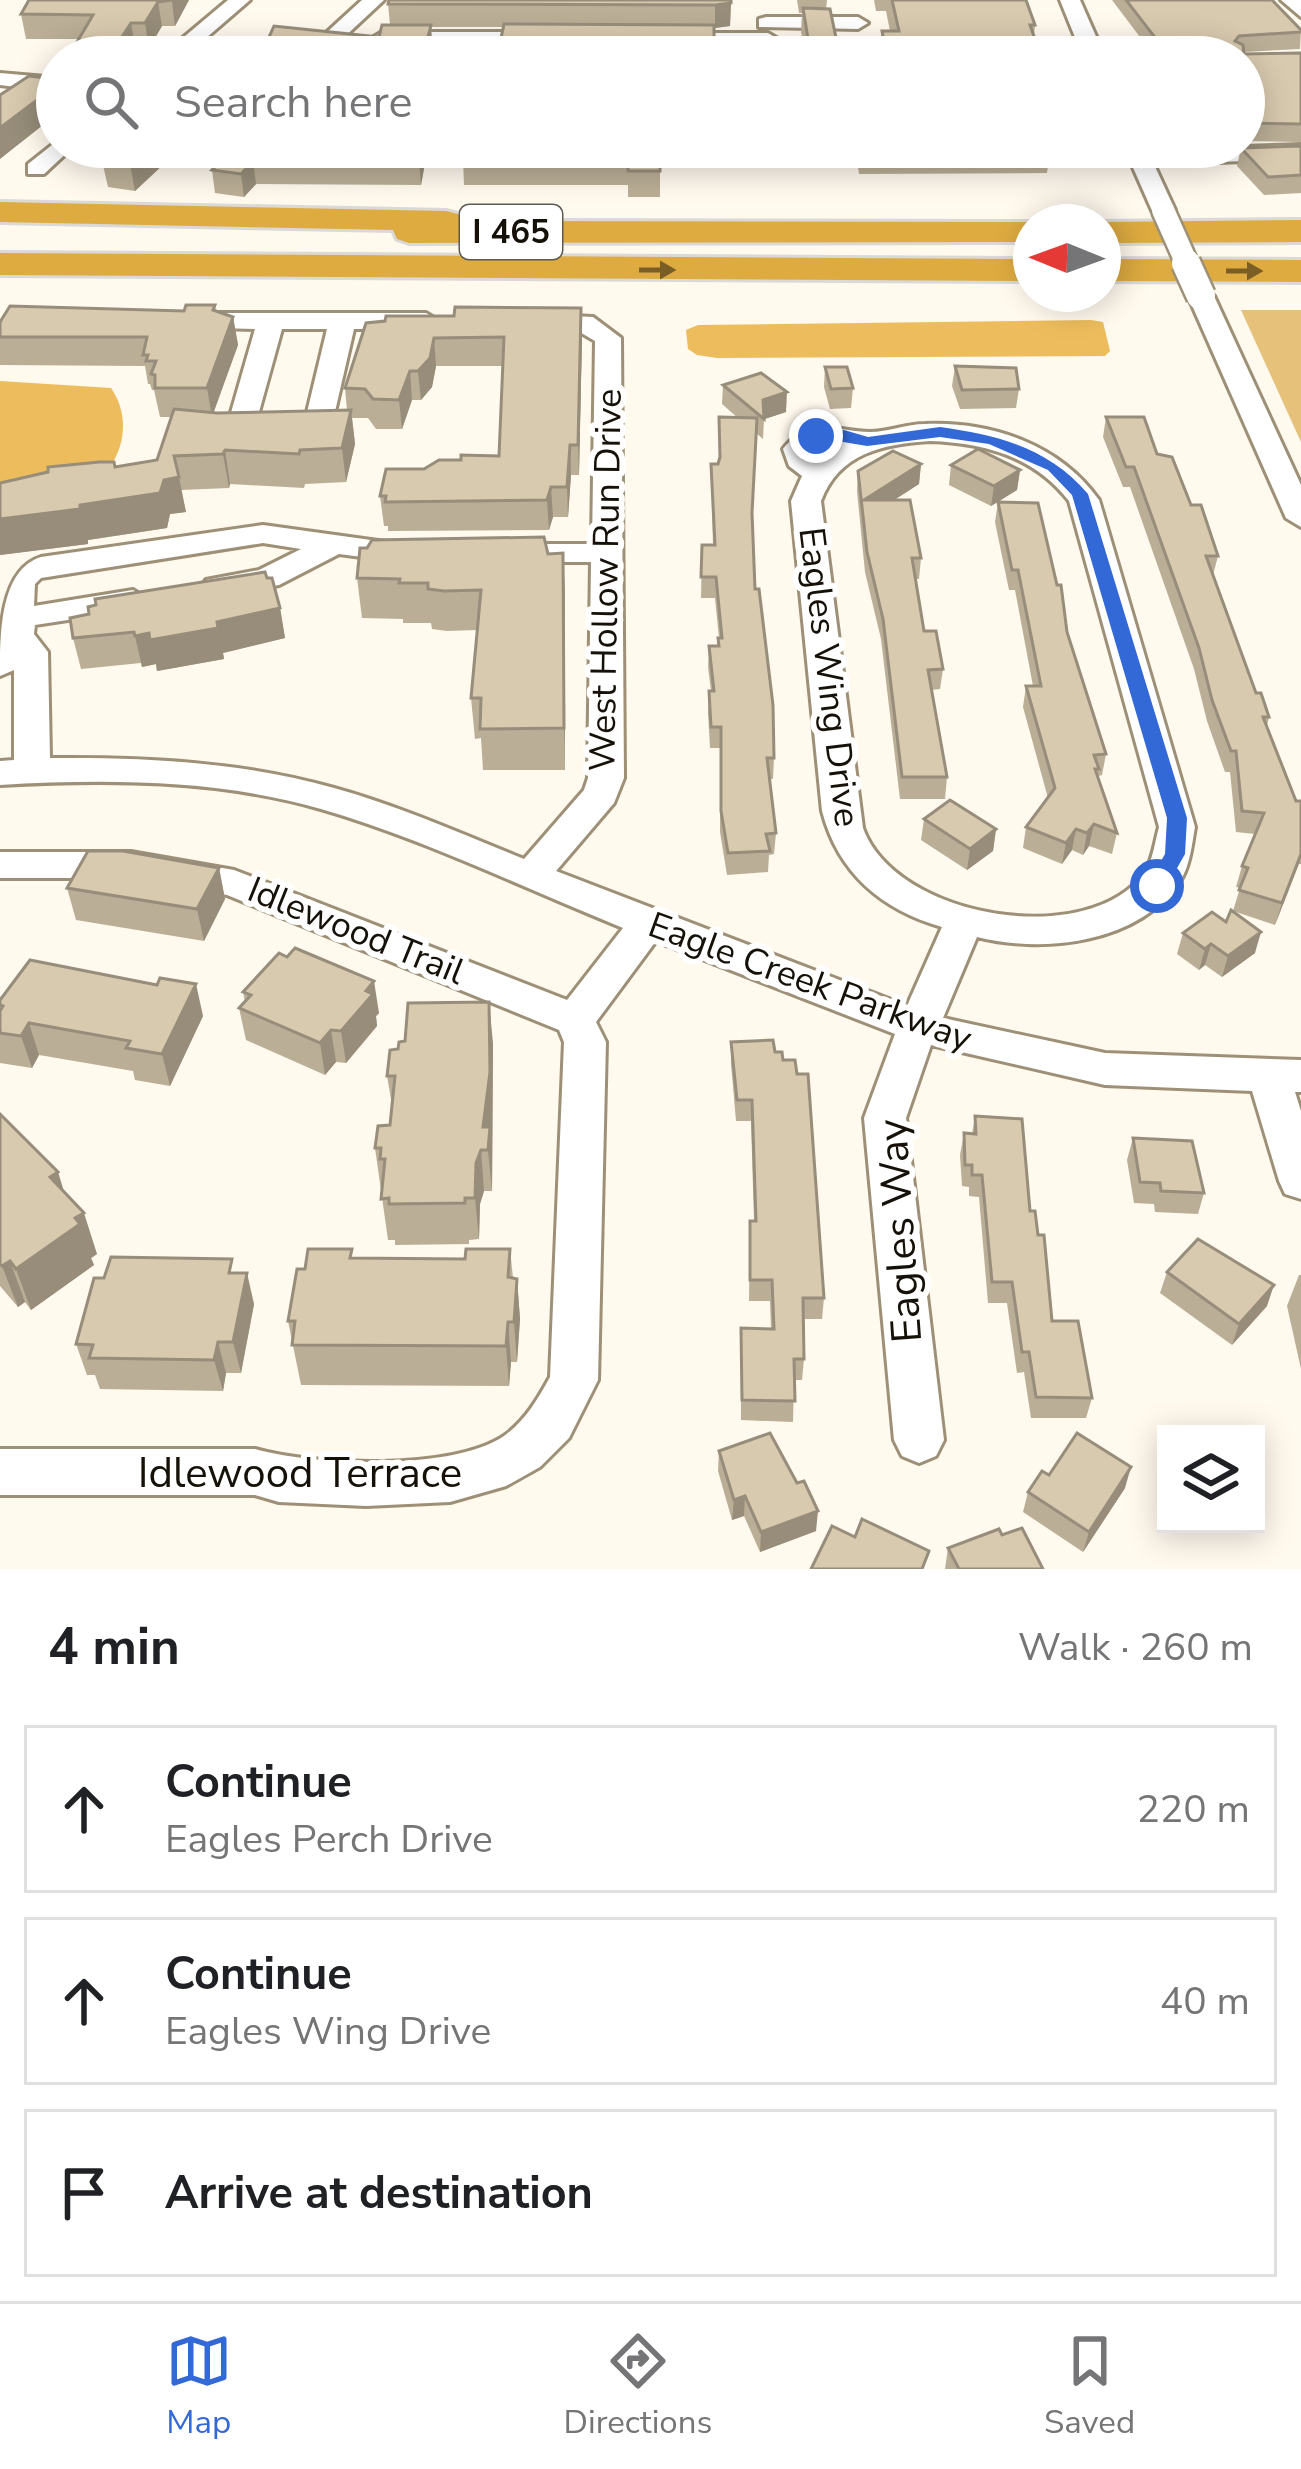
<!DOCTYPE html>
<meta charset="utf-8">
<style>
:root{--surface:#fff;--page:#f2f2f2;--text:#202124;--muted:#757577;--line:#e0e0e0;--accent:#3368d7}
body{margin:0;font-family:"Nunito Sans",sans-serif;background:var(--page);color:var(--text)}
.controls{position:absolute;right:36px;bottom:36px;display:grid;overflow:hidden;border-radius:0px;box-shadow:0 6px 30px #0003}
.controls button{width:108px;height:108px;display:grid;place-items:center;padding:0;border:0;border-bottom:3px solid var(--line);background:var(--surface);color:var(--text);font:60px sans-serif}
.compass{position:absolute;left:1013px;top:204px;width:108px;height:108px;border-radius:50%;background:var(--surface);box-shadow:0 6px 30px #0003;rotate:271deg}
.stop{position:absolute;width:36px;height:36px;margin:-27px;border:9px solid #3368d7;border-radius:50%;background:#fff}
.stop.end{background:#3368d7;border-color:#fff;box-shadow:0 3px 12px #0008}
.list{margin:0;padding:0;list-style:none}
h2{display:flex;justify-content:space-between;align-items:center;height:156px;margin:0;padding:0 48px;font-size:51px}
h2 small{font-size:39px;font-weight:400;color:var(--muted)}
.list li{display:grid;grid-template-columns:78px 1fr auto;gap:36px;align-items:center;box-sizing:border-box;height:168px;margin:0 24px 24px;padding:0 24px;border:3px solid var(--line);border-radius:0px}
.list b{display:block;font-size:45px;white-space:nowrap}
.list p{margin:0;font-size:39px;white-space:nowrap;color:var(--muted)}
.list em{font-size:39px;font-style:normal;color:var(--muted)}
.icon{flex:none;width:66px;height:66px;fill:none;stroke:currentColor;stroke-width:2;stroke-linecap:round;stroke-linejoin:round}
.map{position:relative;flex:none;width:1301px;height:1569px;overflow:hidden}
.search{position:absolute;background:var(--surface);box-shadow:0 6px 30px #0003;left:36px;right:36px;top:36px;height:132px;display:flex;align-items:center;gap:30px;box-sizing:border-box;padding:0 42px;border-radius:66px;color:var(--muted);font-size:45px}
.sheet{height:732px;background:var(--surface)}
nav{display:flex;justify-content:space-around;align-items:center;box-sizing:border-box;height:168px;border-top:3px solid var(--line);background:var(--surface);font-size:33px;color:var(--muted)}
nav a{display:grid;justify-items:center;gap:6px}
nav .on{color:var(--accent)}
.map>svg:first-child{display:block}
</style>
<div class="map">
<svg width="1301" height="1569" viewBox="0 0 1301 1569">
<rect width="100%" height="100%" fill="#fff9ee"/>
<!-- green -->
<path fill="#e6c17a" d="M1241,310H1301V442Z"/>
<!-- water -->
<g fill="#edbd5d">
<path d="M1091,320L1103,322L1110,351L1105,356L717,358L697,355L688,349L686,330L698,325Z"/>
<path d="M0,381L111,388C127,411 127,441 111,465L0,483Z"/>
</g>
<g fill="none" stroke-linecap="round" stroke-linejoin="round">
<!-- minor casing -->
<g stroke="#9d9077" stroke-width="6">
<g id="minor">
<path d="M228,0H250L184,57H160Z"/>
<path d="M362,0H384L340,41H326V33Z"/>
<path d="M1060,0H1080L1105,57H1083Z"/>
<path d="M1281,0H1301V17Z"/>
<path d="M766,17H858L868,23L858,29L759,27V19Z"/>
<path d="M382,32H548L558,38L548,44L375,42L372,38Z"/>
<path d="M670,33H768L778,39L768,45L663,43L660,39Z"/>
<path d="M0,73L57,78V92L0,85Z"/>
<path d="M57,141V147H73L44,174H28V164Z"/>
<path d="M1301,145V159L1217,162L1205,155L1217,148Z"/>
<path d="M1124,147H1146L1175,210L1172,215H1154Z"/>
<path d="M1201,288L1214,296L1301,485V527L1286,518L1188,296Z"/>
<path d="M187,313H426L439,321L426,329H354L331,429L317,438L303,429L327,329H282L254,430L240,439L226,430L255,329L178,327L174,321Z"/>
<path d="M535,314L593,317L621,338L624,778L614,803L556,871L907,1006L942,927C882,910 838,873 822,811L791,501L802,476L789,466L783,449C811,414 836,432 870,432C888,432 907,424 925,424C992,421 1060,445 1099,500L1195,827C1192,844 1190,866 1180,881C1139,943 1045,954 977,937L943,1018L1105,1053L1301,1060V1092H1295L1301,1111V1199L1285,1194L1279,1181L1252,1091L1105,1085L931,1045L906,1118L944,1440L936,1456L919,1463L902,1456L894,1440L864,1118L895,1034L656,941L596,1022L606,1042L598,1380L569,1438L540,1467L506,1486L450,1502L366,1506L279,1502L255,1495H0V1449H255C314,1466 452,1471 504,1436C525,1421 538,1399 550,1377L564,1042L559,1030L227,895L131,878H0V852H131L234,870L567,1000L623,928C524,888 424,839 321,809C217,779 107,779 0,785V761L14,760V670L0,676C0,633 0,570 41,557L263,525L407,545L423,554L407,563L339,554L279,585L217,597L206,594L201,587L206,580L259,570L301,549L263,543L41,578L35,584L34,606L133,590L149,600L133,610L35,625L34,634L48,652L50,758C146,757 241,762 334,788C399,806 462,834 524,859L584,790L588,778L591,562H504L488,553L504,544H592L595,341L578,331L526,328L522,322ZM930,441C984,443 1034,456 1069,501L1159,827C1155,841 1153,860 1145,872C1089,951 895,918 863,828L821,501C839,453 883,444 930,441ZM839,443L816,459L813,457V451Z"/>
</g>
</g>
<!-- highway casing -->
<g stroke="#dad9d7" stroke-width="6">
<g id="highway">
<path d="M0,202L446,211L458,214L463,221L1037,222H1031V242L409,243L397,239L393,230L0,222Z"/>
<path d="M1301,220V242L1103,243L1101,222Z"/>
<path d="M0,253L1031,259V281L0,275Z"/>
<path d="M1103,259L1301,260V282L1103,281Z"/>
</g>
</g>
<!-- minor -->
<use href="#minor" fill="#fff" fill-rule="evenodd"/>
<!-- highway -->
<use href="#highway" fill="#deab40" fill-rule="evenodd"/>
<!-- minor-bridge-far1 casing -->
<g stroke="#9d9077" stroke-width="27" stroke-linecap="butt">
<path id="minor-bridge-far1" d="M1163,210L1188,266"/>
</g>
<!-- minor-bridge casing -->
<g stroke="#9d9077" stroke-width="33" stroke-linecap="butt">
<path id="minor-bridge" d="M1186,263L1201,296"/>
</g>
<!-- minor-bridge-far1 -->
<use href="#minor-bridge-far1" stroke="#fff" stroke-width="22"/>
<!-- minor-bridge -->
<use href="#minor-bridge" stroke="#fff" stroke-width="28"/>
</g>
<!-- wall -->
<g fill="#baae96">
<path d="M29,0H189L175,26H162L149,48H135L130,57H68L79,39H26L21,14Z"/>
<path d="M731,0L730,26L714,28V57H497L503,27H431L432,46L379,37L390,25L388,4Z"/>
<path d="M797,0H827L826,9L840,57H806L801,32L802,13H799Z"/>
<path d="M874,0H1026L1035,25L1034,35L1036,42L1034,57H880L882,31H890L886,11H876Z"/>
<path d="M1112,0H1272L1301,30L1300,49L1244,52V54L1301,53V142L1244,141V57H1155Z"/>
<path d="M1301,146V193L1264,195L1237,166L1241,148Z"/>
<path d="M182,147L135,191L108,187L102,161Z"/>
<path d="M235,147H428L421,185L256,184L244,197L215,193L212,170Z"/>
<path d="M660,147V197H628V185H464L463,159Z"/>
<path d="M855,147H1051L1047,173L859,174Z"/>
<path d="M215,305L216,311L233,317L238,345L213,413L347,410L345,388L366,323L582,336L579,475H571L568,517H553L549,530L388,531V526H384L380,496L424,469L461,460L499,456L502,366H436L432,387L421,400H412L402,429H376L368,418H352L355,444L346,482L305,484L304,488L230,484L229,488L181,490L186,512L170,514L167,528L88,540V544L0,555V483L157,460L171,417H160L154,390H152L150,384H148L145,366L0,365V322L184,311Z"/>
<path d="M955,366L1019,389L1016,408L960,409L952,386Z"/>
<path d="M825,367L853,388L851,408L830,409L824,387Z"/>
<path d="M723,385L786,412L764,419L763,439L756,433L752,515L755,589L774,758L773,779H770L776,833L774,854L769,855L768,872L727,875L720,832V748H710L708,712L709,691H711L708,667L709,646H717L718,638H719L715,598H701L702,545H713L711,464H718L719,460V417L738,418L722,404Z"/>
<path d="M1106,417L1157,454L1191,505L1218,556L1213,575L1256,693L1269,717L1267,726L1296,801H1301V864H1299L1275,925L1233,911L1240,888L1236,887L1242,866L1255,834L1236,832L1230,772H1225L1207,721L1194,669L1130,487H1123L1103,437Z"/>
<path d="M921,464L919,484L894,500L921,558L919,579H916L924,631L943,669L940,689L931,690L947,777L945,799H900L881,639L865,572L857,491L858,471Z"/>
<path d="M951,465L1020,470L1017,490L991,506L949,485Z"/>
<path d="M998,502L1067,632L1106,754L1102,775L1098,776L1117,833L1112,854L1089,846L1083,855L1072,850L1062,864L1023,848L1026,827L1048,798L1023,707L1026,686H1033L1015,590H1009L995,522Z"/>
<path d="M563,553L565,770H483L481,738L475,739L471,698L477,630L447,631L432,629L431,623H403V619L362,618L357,578Z"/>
<path d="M280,608L285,638L223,653L224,659L157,671L156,664L142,667L141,663L81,669L73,638L89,614Z"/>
<path d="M924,819L996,829L993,851L967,870L921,840Z"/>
<path d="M219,868L225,899L204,941L76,920L67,888Z"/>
<path d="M1226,922L1255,953L1222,977L1205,965L1199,970L1177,954L1183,933Z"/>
<path d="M287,957L379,1013L376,1016L377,1026L346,1063L336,1062L325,1075L246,1040L239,1008L245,1002L243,992Z"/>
<path d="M0,1000L203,1016L170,1086L135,1080L133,1071L39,1055L32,1068L0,1063Z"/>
<path d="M731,1042L824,1298L822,1319H803L804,1359L802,1380H794L793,1422L741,1420V1328L771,1329L770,1301H749L750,1221H754L751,1121H736L731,1064Z"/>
<path d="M493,1043L492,1191H484L480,1204L479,1239L469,1240V1244L395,1245V1240H388L375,1148L390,1125L392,1105L387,1076Z"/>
<path d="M0,1114L64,1192L97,1254L91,1258L94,1265L31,1310L25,1302L18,1307L0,1286Z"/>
<path d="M975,1116L1030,1211L1052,1321L1092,1398L1086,1418H1031L1024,1372L1017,1373L1007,1303H988L979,1197L969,1196V1187L962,1186L960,1155L964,1133L972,1134Z"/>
<path d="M1133,1138L1204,1193L1198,1214L1155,1212L1154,1204L1134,1203L1127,1160Z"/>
<path d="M510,1249L513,1278L517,1279L520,1319L517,1362H511L509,1386L301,1385L288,1321L305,1269L353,1258L465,1259Z"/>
<path d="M1167,1272L1267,1306L1232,1345L1160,1293Z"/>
<path d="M235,1273L254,1304L241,1373H226L223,1391L100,1389L95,1375H87L76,1344Z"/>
<path d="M1299,1275H1301V1369L1287,1306Z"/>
<path d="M719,1451L816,1531L760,1552L744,1516L732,1520L718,1471Z"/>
<path d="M1049,1475L1125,1488L1083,1552L1023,1512L1028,1492Z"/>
<path d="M1002,1535L1043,1569H945L948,1548Z"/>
</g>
<!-- shaded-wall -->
<g fill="#978d7a">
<path d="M172,0H189L175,26L172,2Z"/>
<path d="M158,2L162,26L149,48L145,23Z"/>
<path d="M731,3L730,26L715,28V5Z"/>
<path d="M131,23L135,48L130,57H118L116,46Z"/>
<path d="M431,25L432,46L430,57H423Z"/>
<path d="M107,46L109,57H93Z"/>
<path d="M57,85V114L0,159V128Z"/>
<path d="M149,147H182L135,191L130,164Z"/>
<path d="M422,147H428L421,185L419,162Z"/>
<path d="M253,161L256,184L244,197L241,174Z"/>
<path d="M581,308L582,336L579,475L578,445Z"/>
<path d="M233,317L238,345L212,417L207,388Z"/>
<path d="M434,338L436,366L432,387L421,400L418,371Z"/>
<path d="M410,371L412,400L402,429L399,400Z"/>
<path d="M787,392L786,412L762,420L763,400Z"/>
<path d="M351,410L355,444L346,482L342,448Z"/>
<path d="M570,445L571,475L568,517L567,487Z"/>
<path d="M225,450L230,484L229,488L223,454Z"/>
<path d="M921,464L919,484L863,520L864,500Z"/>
<path d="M1020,470L1017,490L991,506L994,486Z"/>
<path d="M179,477L186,512L170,514L167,528L88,540V544L0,555V519L80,505L164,480Z"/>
<path d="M551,487L553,517L549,530L547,500Z"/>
<path d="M563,553L565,593V770L564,728Z"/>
<path d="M280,608L285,638L223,653L224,659L157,671L156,664L142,667L135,636L217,622Z"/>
<path d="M1094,824L1089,846L1083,855L1087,833Z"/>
<path d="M996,829L993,851L967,870L970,849Z"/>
<path d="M1076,829L1072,850L1062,864L1066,843Z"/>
<path d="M1301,854V857L1275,925L1282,903Z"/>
<path d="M219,868L225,899L204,941L197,909Z"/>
<path d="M1261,932L1255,953L1222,977L1228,956Z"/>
<path d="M1211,944L1205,965L1199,970L1205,949Z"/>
<path d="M374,981L379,1013L376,1016L377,1026L346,1063L341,1031Z"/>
<path d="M196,984L203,1016L170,1086L162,1054Z"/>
<path d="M489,1002L493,1043L492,1191L488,1150L483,1127Z"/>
<path d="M29,1023L39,1055L32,1068L21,1036Z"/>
<path d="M331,1030L336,1062L325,1075L320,1043Z"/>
<path d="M481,1150L484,1191L480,1204L479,1239L475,1198L476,1163Z"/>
<path d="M58,1172L71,1214L50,1177Z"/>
<path d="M84,1213L97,1254L91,1258L94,1265L31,1310L16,1269Z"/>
<path d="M10,1261L25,1302L18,1307L2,1266Z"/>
<path d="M247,1273L254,1304L241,1373L233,1342Z"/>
<path d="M517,1279L520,1319L517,1362L514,1322Z"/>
<path d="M1274,1285L1267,1306L1232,1345L1239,1324Z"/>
<path d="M508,1322L511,1362L509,1386L506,1346Z"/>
<path d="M218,1342L226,1373L223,1391L214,1360Z"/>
<path d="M1131,1467L1125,1488L1083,1552L1089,1532Z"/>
<path d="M745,1496L744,1516L732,1520L734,1500Z"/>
<path d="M818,1511L816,1531L760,1552L761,1532Z"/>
</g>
<!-- building -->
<g fill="#d8caaf" stroke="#978d7a" stroke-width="3">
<path d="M29,0H172L158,2L145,23H131L116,46H107L93,57H68L93,15L21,14Z"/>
<path d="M389,0H731V3L715,5L388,4Z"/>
<path d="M892,0H1026L1035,25H1030L1036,42H1028L1034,57H887L882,31H899Z"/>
<path d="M1126,0H1272L1301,30V32L1239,36L1235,41L1243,45L1244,54L1301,53V124L1244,123V57H1170Z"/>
<path d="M803,8L830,9L840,57H811Z"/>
<path d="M504,24L714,25V41H683L684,57H497Z"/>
<path d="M382,25H431L423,57H260L274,26L379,37Z"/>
<path d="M29,76L55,79L57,76V85L0,128V95Z"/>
<path d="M1301,146V175L1268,177L1241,148Z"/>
<path d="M118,147H149L130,164L102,161Z"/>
<path d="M235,147H422L419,162L253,161L241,174L212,170Z"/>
<path d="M465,147H660V171H628V159H463Z"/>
<path d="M186,305H215L213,310L233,317L207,388H155V375L151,374L156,361H146L148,355H143L147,337H0V322L10,306L184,311Z"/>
<path d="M455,307L581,308L578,445H570L567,487H551L547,500L385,502L386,496H380L386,469H424L439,460H461V455L499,456L504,337L434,338L430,358L418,371H410L399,400L373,399L365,389L345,388L366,323L385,321L386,316H454Z"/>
<path d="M955,366L1016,368L1019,389L962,390Z"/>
<path d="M825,367H847L853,388L831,389Z"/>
<path d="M761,373L787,392L763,400L764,419L723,385Z"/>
<path d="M174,409L217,413L351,410L342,448L300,450L299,454L225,450L223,454L174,456L179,477L164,480L160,493L80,505V509L0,519V483L48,472V467L99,462H114L115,467L157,460Z"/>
<path d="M719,417L757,418L752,513L755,589H759L773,705L774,758H767L776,833L766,834L770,851L728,853L721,811V727H711L709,691H714L709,646H719L718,638H722L716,577H701L702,545H715L711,464H718L720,457Z"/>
<path d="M1106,417H1144L1157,454L1172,457L1191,505H1201L1218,556H1206L1256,693H1261L1269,717H1263L1296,801H1301V854L1282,903L1239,890L1248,868L1242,866L1264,813L1242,811L1236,751H1231L1212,700L1199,648L1134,467H1126Z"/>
<path d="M978,449L1020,470L994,486L951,465Z"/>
<path d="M893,451L921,464L864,500H910L921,558H912L924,631H936L943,669L928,670L947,777H902L883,619L867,552L858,471Z"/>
<path d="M998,502L1038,503L1057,585H1061L1067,632L1106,754L1094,755L1099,769H1095L1117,833L1094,824L1087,833L1076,829L1066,843L1026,827L1055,788L1026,686H1041L1018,570H1012Z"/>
<path d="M544,537L548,554L563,553L564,728L480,729L481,698H471L481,590L444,591L428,589V583H399L400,579L357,578L360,548H367L372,540Z"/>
<path d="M265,572L267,578H272L280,608L217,622L218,628L150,640L149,633L135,636L134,632L73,638L70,618L89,614L88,607L96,605L95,599Z"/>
<path d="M950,800L996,829L970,849L924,819Z"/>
<path d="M88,851H123L219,868L197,909L67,888Z"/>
<path d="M1231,910L1261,932L1228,956L1211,944L1205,949L1183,933L1212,912L1226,922Z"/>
<path d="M295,948L374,981L366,991L373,994L341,1031L331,1030L320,1043L239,1008L251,995L243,992L279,953L287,957Z"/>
<path d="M30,960L157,985L160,978L196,984L162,1054L126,1048L130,1041L29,1023L21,1036L0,1033V1011L3,1006L0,1005V1000Z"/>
<path d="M489,1002L490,1072L483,1127H490L488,1150H481L476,1163L475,1198H465V1203L389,1204V1198L381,1199L385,1159H380L381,1148H375L378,1126L390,1125L395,1076H387L390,1050L398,1049L399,1042L405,1041L408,1003Z"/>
<path d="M773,1040L775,1052H782L783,1060H795L797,1074H808L824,1298H803L804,1359H794L795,1401L742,1400L741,1328L774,1329L772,1280H750V1221H756L752,1100H737L731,1042Z"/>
<path d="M0,1114L58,1172L50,1177L84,1213L75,1218L80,1224L16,1269L10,1261L2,1266L0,1264Z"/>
<path d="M975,1116L1022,1119L1030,1211H1035L1038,1235H1044L1052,1321H1078L1092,1398L1036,1397L1029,1352H1022L1012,1282H992L982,1175H972V1165H965L964,1133L976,1134Z"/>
<path d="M1133,1138L1192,1141L1204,1193L1161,1191L1160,1183L1140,1182Z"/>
<path d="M1198,1239L1274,1285L1239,1324L1167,1272Z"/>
<path d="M308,1249H352L350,1258L465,1259L466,1249H510L508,1277L517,1279L514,1322H508L506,1346L292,1345L295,1321H288L297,1269H305Z"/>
<path d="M111,1257L232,1259L229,1273H247L233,1342H218L214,1360L89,1358L93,1345L76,1344L94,1278H104Z"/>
<path d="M770,1433L797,1483L804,1481L818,1511L761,1532L745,1496L734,1500L719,1451Z"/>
<path d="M1077,1433L1131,1467L1089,1532L1028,1492L1042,1471L1049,1475Z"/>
<path d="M862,1519L929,1551L922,1569H811L832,1526L855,1537Z"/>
<path d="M1022,1528L1043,1569H959L948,1548L999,1529L1002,1535Z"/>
</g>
<!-- one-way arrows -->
<defs><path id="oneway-solid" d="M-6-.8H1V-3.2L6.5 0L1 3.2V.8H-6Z" transform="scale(3)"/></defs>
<g fill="#7a5e24">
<use href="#oneway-solid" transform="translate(657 270)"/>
<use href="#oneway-solid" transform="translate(1244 271)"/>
</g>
<!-- route -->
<path fill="#3368d7" d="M940,427C998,435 1049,448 1088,494L1187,818L1185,854L1164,891H1150L1147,886L1165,854L1167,818L1072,495L1048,470L989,444L940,437L867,446L808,436L844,430L868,437Z"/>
<g text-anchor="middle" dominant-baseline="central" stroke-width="12" stroke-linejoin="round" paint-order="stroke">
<!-- shield labels -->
<rect fill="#fff" stroke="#5c5852" stroke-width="3" x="460" y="205" width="102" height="54" rx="9"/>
<g font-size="33" font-weight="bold" fill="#161108">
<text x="511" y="232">I 465</text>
</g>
<!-- street labels -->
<g font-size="36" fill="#161108" stroke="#fff">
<text transform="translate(606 580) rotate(-89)">West Hollow Run Drive</text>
<text transform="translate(829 677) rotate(83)">Eagles Wing Drive</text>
<text transform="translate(356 931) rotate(22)">Idlewood Trail</text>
<text transform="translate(810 982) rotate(20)">Eagle Creek Parkway</text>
</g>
<!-- near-street labels -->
<g font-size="42" fill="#161108" stroke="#fff">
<text transform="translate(900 1231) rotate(-94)">Eagles Way</text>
<text x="300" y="1473">Idlewood Terrace</text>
</g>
</g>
</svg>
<div class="controls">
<button><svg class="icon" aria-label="layers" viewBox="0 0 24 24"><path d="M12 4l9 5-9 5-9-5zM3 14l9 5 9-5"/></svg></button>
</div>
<svg class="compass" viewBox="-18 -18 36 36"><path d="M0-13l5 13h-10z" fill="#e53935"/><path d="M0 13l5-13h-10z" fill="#757577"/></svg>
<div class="stop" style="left:1157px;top:886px"></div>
<div class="stop end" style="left:816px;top:436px"></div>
<div class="search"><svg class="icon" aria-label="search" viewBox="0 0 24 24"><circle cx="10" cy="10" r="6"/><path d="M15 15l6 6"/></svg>Search here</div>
</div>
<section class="sheet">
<h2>4 min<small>Walk · 260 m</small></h2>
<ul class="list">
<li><svg class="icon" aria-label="ahead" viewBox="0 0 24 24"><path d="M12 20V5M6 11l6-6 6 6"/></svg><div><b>Continue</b><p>Eagles Perch Drive</p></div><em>220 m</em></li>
<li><svg class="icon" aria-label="ahead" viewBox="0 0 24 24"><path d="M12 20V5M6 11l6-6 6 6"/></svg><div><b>Continue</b><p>Eagles Wing Drive</p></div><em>40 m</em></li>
<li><svg class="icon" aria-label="arrive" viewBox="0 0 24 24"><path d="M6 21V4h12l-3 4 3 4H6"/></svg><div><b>Arrive at destination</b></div></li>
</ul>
</section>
<nav>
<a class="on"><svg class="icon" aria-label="map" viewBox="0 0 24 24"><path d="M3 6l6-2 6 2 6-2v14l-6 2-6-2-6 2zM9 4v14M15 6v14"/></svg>Map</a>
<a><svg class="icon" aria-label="directions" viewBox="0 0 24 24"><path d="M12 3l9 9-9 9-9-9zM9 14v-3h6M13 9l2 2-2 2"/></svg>Directions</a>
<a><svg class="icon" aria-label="saved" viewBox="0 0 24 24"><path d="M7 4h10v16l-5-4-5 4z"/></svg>Saved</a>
</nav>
